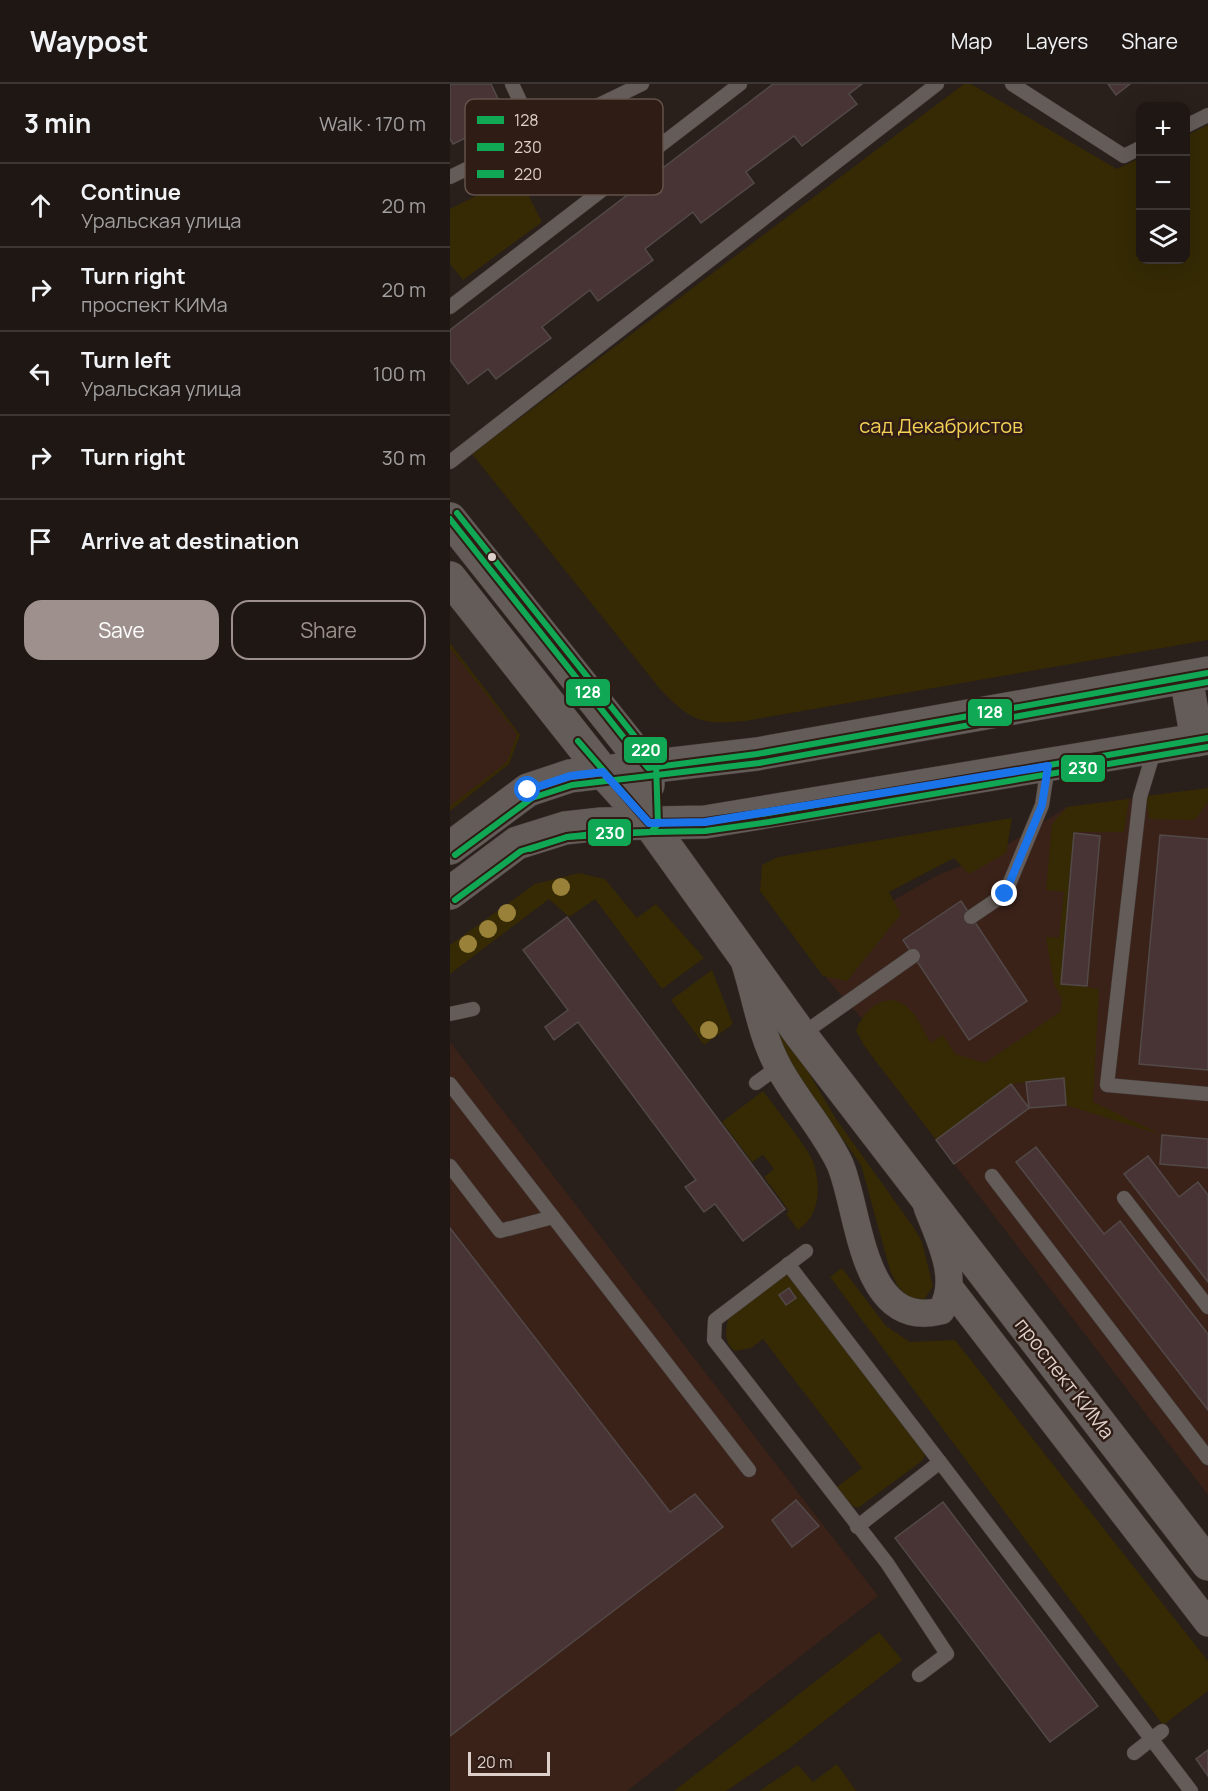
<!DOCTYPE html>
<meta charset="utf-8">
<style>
:root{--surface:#1f1714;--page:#27201d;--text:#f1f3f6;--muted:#a19fa0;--line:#3c3634;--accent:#9e918d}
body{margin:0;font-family:Manrope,sans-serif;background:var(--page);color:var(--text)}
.controls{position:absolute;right:18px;top:18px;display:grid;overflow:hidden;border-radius:12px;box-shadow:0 6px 24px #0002}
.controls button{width:54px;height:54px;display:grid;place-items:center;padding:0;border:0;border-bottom:2px solid var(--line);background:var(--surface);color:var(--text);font:30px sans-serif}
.scale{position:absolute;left:18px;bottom:15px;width:82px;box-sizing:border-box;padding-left:6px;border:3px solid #ddcfca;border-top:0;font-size:16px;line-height:21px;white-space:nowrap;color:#ddcfca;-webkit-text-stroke:4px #2f1c15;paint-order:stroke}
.stop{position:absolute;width:18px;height:18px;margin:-14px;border:4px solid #1a73e8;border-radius:50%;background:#fff}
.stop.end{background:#1a73e8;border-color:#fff;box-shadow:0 2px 6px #0008}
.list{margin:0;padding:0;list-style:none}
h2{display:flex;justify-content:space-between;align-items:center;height:78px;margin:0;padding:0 24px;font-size:26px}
h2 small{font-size:20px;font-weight:400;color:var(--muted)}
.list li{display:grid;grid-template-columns:39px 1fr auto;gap:18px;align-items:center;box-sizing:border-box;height:84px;padding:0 24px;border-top:2px solid var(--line)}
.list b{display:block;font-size:22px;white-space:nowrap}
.list p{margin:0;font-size:20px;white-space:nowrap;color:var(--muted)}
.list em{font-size:20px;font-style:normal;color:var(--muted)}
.actions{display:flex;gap:12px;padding:18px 24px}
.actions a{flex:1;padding:14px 0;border:2px solid var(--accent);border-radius:18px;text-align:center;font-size:21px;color:var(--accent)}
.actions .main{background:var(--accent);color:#fff}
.icon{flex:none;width:33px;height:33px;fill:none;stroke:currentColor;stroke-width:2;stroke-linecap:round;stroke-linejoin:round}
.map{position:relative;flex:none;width:758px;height:1707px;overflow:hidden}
header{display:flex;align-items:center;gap:36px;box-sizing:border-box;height:84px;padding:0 30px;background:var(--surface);border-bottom:2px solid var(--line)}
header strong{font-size:28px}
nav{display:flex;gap:33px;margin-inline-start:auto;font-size:21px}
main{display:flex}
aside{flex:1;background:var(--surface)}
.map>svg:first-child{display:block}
</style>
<header>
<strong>Waypost</strong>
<nav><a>Map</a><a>Layers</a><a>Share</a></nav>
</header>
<main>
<aside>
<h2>3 min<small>Walk · 170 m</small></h2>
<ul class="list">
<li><svg class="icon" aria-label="ahead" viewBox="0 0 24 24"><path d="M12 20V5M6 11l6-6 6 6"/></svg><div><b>Continue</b><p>Уральская улица</p></div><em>20 m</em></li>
<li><svg class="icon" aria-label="right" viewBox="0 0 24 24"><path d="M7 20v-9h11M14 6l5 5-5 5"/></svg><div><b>Turn right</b><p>проспект КИМа</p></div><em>20 m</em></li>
<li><svg class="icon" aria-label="left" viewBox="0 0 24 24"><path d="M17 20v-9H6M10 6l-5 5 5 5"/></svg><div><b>Turn left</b><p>Уральская улица</p></div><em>100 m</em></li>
<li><svg class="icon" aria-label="right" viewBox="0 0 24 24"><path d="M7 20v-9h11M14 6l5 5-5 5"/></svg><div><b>Turn right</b></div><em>30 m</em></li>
<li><svg class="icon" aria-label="arrive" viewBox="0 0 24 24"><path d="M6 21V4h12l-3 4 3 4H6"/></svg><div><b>Arrive at destination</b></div></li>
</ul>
<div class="actions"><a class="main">Save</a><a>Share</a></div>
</aside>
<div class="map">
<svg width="758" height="1707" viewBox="0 0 758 1707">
<rect width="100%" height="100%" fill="#291f1b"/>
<!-- built -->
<g fill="#3a2219">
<path d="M0,559L70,651L59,680L0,727Z"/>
<path d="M758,704V1411L486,1056L561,1000L601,995L470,1000L376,894L442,817L490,790L541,771L617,723Z"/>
<path d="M0,958L428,1512L177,1707H0Z"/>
</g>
<!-- green -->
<g fill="#352a04">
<path d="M514,0H521L667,85L690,74V176H736V52L758,41V556L295,637C250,641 241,637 210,605L22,370Z"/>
<path d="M68,91L92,138L13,196L0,180V125Z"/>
<path d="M0,559L70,651L59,680L0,727V722L57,678L67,650L0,564Z"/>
<path d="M758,704V718L745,736L699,735L696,712Z"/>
<path d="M679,715L674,748H624L611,899L649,905L643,1018L712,1051L616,1021L614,994L561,1000L486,1056L415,963L406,947C412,927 437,905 457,923C467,931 474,948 481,959L493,951L505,970L535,979L610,928L612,915L604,900L596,853L609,854L614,808L596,806L602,740L617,723Z"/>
<path d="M562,734L556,769L519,790L504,774L439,808L451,830L397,897L373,892L310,807L312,781L328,773Z"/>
<path d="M129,789L155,795L187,834L206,820L254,874L212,905L145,815L119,833L99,815L0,890V861L85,800Z"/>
<path d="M262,886L283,940L254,961L221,916Z"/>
<path d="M324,934L327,935L386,1035L464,1144L472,1158L483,1202L474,1216L464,1218L448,1203L440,1186L411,1081L342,982L332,965Z"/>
<path d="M313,1007C324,1022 360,1066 364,1080C371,1105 370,1131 348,1146L336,1130L339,1127L314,1093L324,1085L313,1071L302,1078L272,1038Z"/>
<path d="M336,1184L476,1369L472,1377L408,1424L401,1421L387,1403L412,1384L313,1255L301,1264L285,1267C273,1258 275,1243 280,1231Z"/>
<path d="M392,1184L436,1242L460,1258L505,1256L758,1577V1607L713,1641L380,1193Z"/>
<path d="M429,1548L452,1576L337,1666L276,1707H224Z"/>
<path d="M387,1680L406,1707H309L348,1681L363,1698Z"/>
</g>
<!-- building -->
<g fill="#483435" stroke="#524948" stroke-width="1.5">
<path d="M0,0H41L57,34L3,60L0,55Z"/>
<path d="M323,0H412L399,10L407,20L352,62L344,52L296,88L304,99L251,139L243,128L195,165L203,176L148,217L140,206L92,243L101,254L46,295L38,285L18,300L0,276V246Z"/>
<path d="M658,0H680L666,11Z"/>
<path d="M624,749L650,752L637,902L611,900Z"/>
<path d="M710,751L758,755V986L689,980Z"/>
<path d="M511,817L577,917L519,956L453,856Z"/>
<path d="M117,833L335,1125L293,1157L265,1120L254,1128L235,1103L246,1096L128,938L104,956L95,943L118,926L73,866Z"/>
<path d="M614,994L616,1021L579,1024L576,998Z"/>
<path d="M561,1000L579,1024L504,1080L486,1056Z"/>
<path d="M712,1051L758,1055V1084L710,1080Z"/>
<path d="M586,1063L654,1150L670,1137L758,1250V1326L566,1078Z"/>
<path d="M698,1072L729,1113L748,1098L758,1111V1198L674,1090Z"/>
<path d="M0,1144L220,1428L245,1410L273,1443L0,1652Z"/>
<path d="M339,1204L346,1214L336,1221L329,1211Z"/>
<path d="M346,1416L369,1442L342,1463L322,1436Z"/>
<path d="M493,1418L648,1622L600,1658L445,1454Z"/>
<path d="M758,1666V1692L746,1675Z"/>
</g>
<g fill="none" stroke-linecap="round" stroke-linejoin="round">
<!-- lane casing -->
<g stroke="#423936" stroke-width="15">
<g id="lane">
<path d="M62,0L86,51"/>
<path d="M562,0L674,72L690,64"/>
<path d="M736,42L758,31"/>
<path d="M0,93L192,0"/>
<path d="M0,223L290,0"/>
<path d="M0,378L487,0"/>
<path d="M705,664L690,713L657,1001L758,1010"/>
<path d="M521,833L555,810L592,721L598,682"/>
<path d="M0,930L23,925"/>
<path d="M351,951L463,872"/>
<path d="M306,999L328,983"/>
<path d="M0,1000L299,1386"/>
<path d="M0,1082L50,1147L103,1133"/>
<path d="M542,1092L758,1374"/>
<path d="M674,1114L758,1223"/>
<path d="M356,1167L265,1236L264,1256L437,1479L497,1570L469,1591"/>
<path d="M338,1180L490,1378L407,1443"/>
<path d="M490,1378L741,1707"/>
<path d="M684,1669L712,1647"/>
</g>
</g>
<!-- street casing -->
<g stroke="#423936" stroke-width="28">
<g id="street">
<path d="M295,880C306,914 311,952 329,984C347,1017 374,1046 390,1080C410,1127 411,1247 491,1227C511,1195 489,1155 477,1123"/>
<path d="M500,1204L758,1539"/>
</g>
</g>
<!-- secondary casing -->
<g stroke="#423936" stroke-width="34">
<g id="secondary">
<path d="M0,435L198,684V701"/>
<path d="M0,494L153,688L199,739L351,951L758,1480"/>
<path d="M736,593L747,656"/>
<path d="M0,764L78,706L120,692L307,670L758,589"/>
<path d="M0,809L67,759L115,744L151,740L255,738L758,654"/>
</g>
</g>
<!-- lane -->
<use href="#lane" stroke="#645c58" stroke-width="14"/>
<!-- street -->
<use href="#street" stroke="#645c58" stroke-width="27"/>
<!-- secondary -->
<use href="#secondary" stroke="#645c58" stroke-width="33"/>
<!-- bus-1 casing -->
<g stroke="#2f1c15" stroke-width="10">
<g id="bus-1">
<path d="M0,435L198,684L307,670L758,589"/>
<path d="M128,657L199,739L255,738L318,729L758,654"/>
</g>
</g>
<!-- bus-2 casing -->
<g stroke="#2f1c15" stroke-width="10">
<g id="bus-2">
<path d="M80,765L117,753L152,749L255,747L319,738L758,663"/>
<path d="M5,771L82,714L122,701L309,679L758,598"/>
</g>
</g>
<!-- bus-3 casing -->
<g stroke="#2f1c15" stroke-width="10">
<path id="bus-3" d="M5,816L71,767L117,753L201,748L208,740L206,679L7,429"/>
</g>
<!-- bus-1 -->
<use href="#bus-1" stroke="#10a855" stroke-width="6"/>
<!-- bus-2 -->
<use href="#bus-2" stroke="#10a855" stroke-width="6"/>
<!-- bus-3 -->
<use href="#bus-3" stroke="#10a855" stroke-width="6"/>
</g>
<!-- trees -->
<g fill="#99813a">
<circle cx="111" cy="803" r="9"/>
<circle cx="57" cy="829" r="9"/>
<circle cx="38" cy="845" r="9"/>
<circle cx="18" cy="860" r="9"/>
<circle cx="259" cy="946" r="9"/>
</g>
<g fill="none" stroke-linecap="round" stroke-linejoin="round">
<!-- route -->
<path stroke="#1a73e8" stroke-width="8" d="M78,706L120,692L153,688L199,739L255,738L598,682L592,721L555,810"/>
</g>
<!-- markers -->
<circle fill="#ddcfca" stroke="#2f1c15" stroke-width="2" cx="42" cy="473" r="5"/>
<g text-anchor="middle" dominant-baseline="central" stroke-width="5" stroke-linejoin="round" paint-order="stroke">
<!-- park labels -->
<g font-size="20" fill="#f4d254" stroke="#2f1c15">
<text x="491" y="341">сад Декабристов</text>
</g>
<!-- street labels -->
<g font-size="20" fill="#ddcfca" stroke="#2f1c15">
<text transform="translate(615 1294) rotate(52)">проспект КИМа</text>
</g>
</g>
<!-- legend -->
<rect x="15" y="15" width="198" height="96" rx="9" fill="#2f1c15" stroke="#63524b" stroke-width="1.5"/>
<rect x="27" y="32" width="27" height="8" fill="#10a855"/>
<rect x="27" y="59" width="27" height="8" fill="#10a855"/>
<rect x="27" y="86" width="27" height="8" fill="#10a855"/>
<g font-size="16" fill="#ddcfca">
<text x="64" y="42">128</text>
<text x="64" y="69">230</text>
<text x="64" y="96">220</text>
</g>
<g stroke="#2f1c15" stroke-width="2">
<rect x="115" y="594" width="46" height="29" rx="6" fill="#10a855"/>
<rect x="517" y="614" width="46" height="29" rx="6" fill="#10a855"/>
<rect x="173" y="652" width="45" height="28" rx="6" fill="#10a855"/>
<rect x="610" y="670" width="46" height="29" rx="6" fill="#10a855"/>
<rect x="137" y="734" width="45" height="29" rx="6" fill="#10a855"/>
</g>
<g font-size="16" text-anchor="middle" font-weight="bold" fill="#fff">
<text x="138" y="614">128</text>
<text x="540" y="634">128</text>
<text x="196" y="672">220</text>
<text x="633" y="690">230</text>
<text x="160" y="755">230</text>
</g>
</svg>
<div class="controls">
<button>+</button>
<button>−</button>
<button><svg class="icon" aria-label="layers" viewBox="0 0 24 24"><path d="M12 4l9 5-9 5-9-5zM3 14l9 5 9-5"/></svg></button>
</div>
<div class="scale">20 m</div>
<div class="stop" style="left:78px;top:706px"></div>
<div class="stop end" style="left:555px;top:810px"></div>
</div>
</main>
